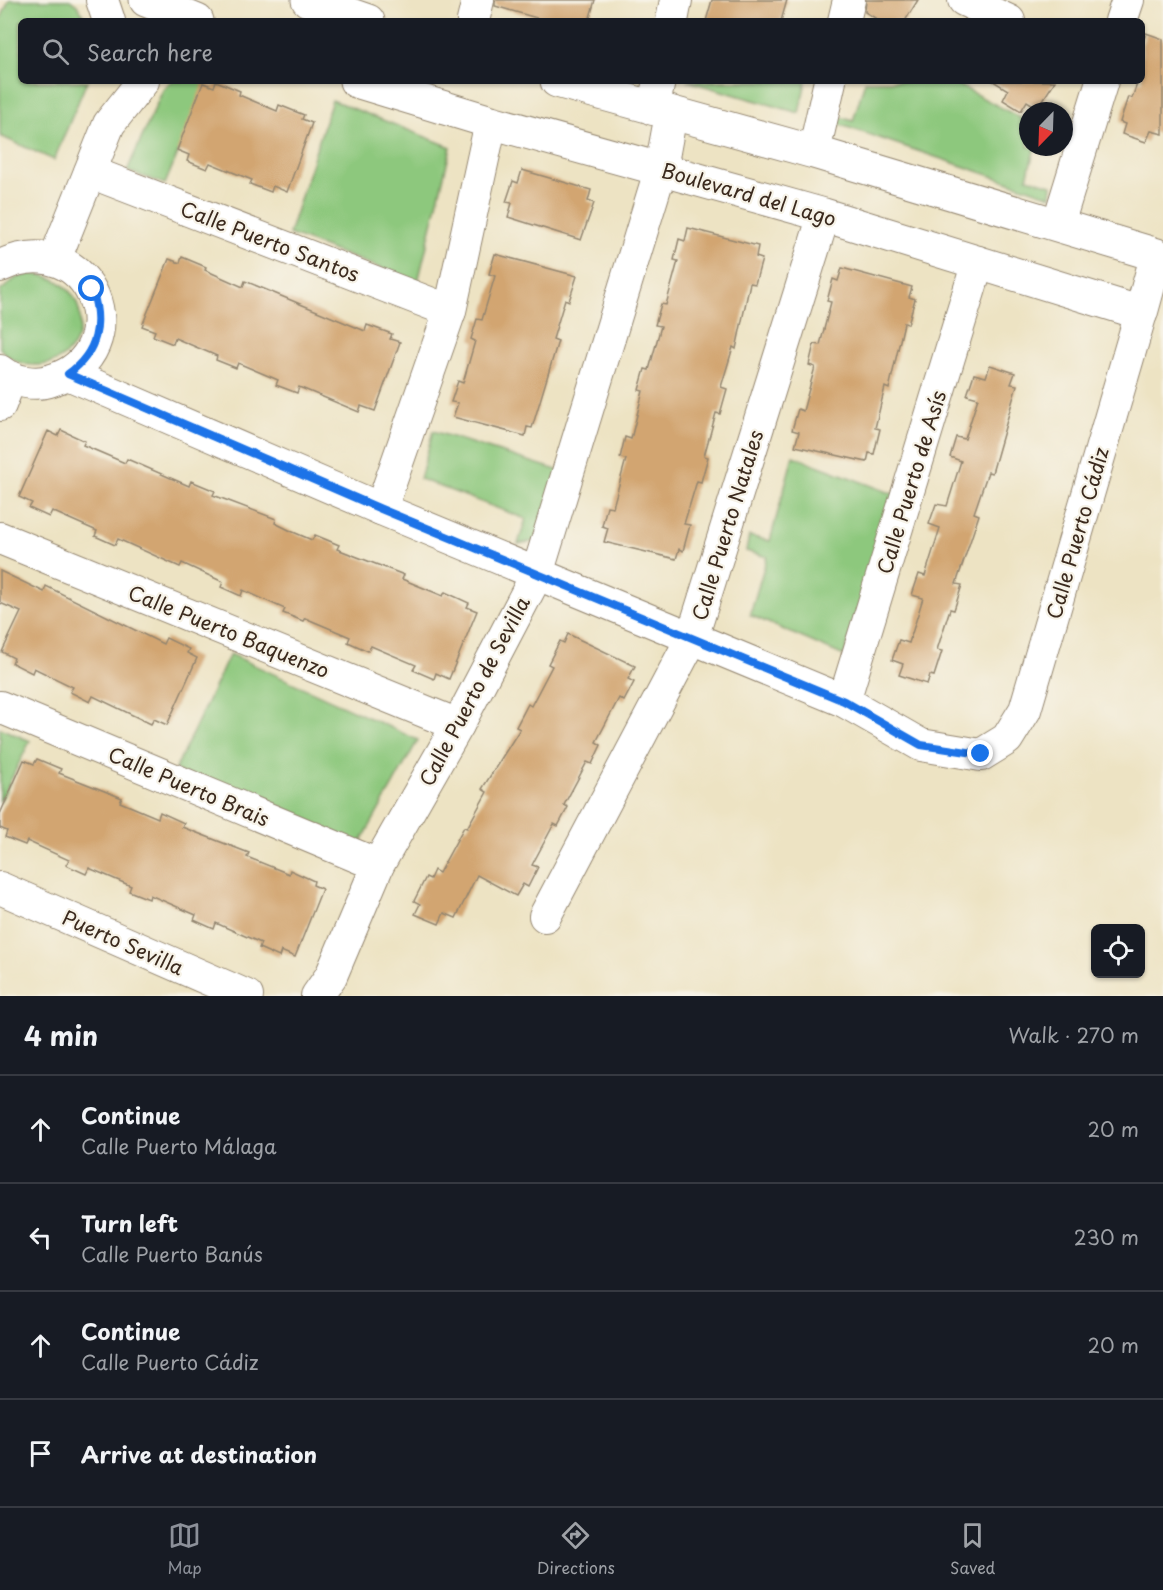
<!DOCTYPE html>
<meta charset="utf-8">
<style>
:root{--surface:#171b24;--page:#20242c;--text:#f1f3f6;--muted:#9ea1a6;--line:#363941;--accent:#8c9099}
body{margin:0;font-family:"Playpen Sans",sans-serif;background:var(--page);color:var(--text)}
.controls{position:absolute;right:18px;bottom:18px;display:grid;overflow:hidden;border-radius:9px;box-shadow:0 2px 4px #0004}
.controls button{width:54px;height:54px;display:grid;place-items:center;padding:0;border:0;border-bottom:2px solid var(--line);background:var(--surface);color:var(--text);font:30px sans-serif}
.compass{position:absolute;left:1019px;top:102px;width:54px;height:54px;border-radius:50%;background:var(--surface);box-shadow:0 2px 4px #0004;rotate:203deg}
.stop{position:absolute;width:18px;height:18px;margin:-14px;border:4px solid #1a73e8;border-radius:50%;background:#fff}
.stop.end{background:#1a73e8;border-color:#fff;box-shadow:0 2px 6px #0008}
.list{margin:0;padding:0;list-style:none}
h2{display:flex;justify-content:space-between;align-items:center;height:78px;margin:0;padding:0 24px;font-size:26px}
h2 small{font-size:20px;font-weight:400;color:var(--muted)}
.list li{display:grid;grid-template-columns:39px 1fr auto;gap:18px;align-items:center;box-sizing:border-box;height:108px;padding:0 24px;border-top:2px solid var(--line)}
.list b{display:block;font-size:22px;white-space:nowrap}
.list p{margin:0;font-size:20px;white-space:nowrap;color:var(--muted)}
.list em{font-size:20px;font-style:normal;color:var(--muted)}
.icon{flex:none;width:33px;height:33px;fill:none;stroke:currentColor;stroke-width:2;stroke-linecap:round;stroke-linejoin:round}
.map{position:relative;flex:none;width:1163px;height:996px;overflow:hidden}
.search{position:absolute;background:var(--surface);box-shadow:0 2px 4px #0004;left:18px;right:18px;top:18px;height:66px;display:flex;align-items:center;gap:15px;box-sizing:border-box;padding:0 21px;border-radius:9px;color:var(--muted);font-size:22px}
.sheet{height:510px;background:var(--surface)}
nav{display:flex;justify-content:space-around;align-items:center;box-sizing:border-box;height:84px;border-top:2px solid var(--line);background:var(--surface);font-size:16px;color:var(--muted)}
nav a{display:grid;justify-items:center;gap:3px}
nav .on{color:var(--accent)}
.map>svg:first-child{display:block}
</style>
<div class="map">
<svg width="1163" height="996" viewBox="0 0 1163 996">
<rect width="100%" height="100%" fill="#f7f3e8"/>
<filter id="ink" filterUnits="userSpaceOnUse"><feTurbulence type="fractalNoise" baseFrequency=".0167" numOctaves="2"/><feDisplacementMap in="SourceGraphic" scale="12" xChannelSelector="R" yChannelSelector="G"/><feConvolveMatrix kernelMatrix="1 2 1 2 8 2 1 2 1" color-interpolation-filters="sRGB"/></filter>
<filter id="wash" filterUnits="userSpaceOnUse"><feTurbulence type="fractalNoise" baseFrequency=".008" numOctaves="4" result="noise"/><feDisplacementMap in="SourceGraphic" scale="24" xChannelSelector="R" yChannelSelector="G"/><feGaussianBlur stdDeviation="1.35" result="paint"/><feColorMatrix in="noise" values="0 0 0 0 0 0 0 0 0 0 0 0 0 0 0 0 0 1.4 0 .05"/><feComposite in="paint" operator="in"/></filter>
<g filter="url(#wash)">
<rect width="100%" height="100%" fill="#ede3c3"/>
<!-- green -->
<g fill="#8dc87d" stroke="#64794e" stroke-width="1.5">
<path d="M9,0H70L77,5L87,21H21V81H87L54,160L0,136V21Z"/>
<path d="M171,81H208L165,184L127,171L163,90Z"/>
<path d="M687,81H806L799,113Z"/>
<path d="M865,81H951L1028,122V147H1035L1027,178L1052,185L1051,196L829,121L831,114L853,121Z"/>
<path d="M332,100L451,147L418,282L289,234Z"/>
<path d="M30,274C98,276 95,367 33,365C20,364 8,358 0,348V291L16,278Z"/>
<path d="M433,431L560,471L537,541L518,544L526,519L420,479Z"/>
<path d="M793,456L896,495L844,656L750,615L767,557L746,551L749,536L770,541Z"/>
<path d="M230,654L418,740L356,851L175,770Z"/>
<path d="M0,728L30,741L0,802Z"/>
</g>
<g id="blocks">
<!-- building -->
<g fill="#d2a571">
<path d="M495,0H595L589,21H547L495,6Z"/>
<path d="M712,0H787L781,21H706Z"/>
<path d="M866,0H918L905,21H880L865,12Z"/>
<path d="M1146,33L1163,39V134L1151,131L1146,142L1122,134L1125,124L1120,122L1128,97L1132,98L1138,81H1142V45Z"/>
<path d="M216,81L240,91L239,95L277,111L279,105L304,115L302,119L312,123L287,192L273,186L271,192L250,184L252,180L210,163L207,169L187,161L189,155L177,150L203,83L214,87Z"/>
<path d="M993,81H1055L1038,108L1027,101L1021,111L1003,100L1008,90Z"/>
<path d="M522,170L591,190L588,201L594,203L581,240L508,217L512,203L506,202L513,181L518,183Z"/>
<path d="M688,228L758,246L756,257L762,259L755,284L750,283L736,349L733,347L721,387L727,389L720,414L716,413L704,456L708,457L701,482L697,481L684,524L690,525L683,551L679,549L676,559L604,542L608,528L602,526L607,506L613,507L626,459L620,458L625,437L631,439L643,391L639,390L645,369L649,370L661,326L655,325L661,304L666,305L678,261L674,260L679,239L685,241Z"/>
<path d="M495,254L577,276L569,301L565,299L553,339L558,341L532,428L527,427L525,436L453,417L458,403L451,402L458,381L463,383L475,341L471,339L477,319L482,320L495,276L489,274Z"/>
<path d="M182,257L206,267L205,270L243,287L245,281L365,331L367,325L392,334L390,339L400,342L375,411L361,406L359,412L299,387L297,393L276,385L278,380L238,363L236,368L216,360L217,356L175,338L173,344L153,336L155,331L142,326L169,259L180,263Z"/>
<path d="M842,268L912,287L909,297L915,299L908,324L904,323L889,389L885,387L875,428L880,429L874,454L869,453L867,462L795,446L799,432L792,430L798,409L803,411L815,367L809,365L814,344L820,345L831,302L827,301L833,279L838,281Z"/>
<path d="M990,365L1015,373L1011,384L1017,385L992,473L988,472L974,513L979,515L956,584L962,585L954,610L950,609L937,650L942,651L934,676L930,675L927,684L899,675L903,664L892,660L899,640L909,643L923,598L912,595L919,574L925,576L940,528L929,524L936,504L947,506L961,461L950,457L956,437L965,439L978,398L967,395L974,374L986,377Z"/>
<path d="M61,430L85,441L83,445L125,463L127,459L189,486L191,481L215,491L213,495L276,519L275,523L293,532L312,540L315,535L339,545L337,549L404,575L402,579L443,596L445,592L469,603L467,607L477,611L449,679L436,673L434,679L413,670L416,665L371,646L368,651L348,642L350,637L305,618L303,621L283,613L285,609L243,590L241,596L221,587L223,582L182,563L180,567L118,539L115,545L95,536L97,531L72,520L52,511L49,517L29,508L32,503L19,497L48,431L58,436Z"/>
<path d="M0,571L44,592L46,586L163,644L166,638L189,649L187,653L197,658L167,725L154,719L151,724L93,696L90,702L70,692L73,687L34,668L32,673L12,663L14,658L2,652L21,612L0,603Z"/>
<path d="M568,634L635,666L628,679L634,682L624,701L619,698L596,742L601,745L592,764L587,762L564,805L568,807L558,826L554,824L532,865L538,867L528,887L523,884L516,896L477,875L456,918L444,913L439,924L415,914L420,904L414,901L426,877L430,879L434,870L439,873L464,827L467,828L487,792L482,789L520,729L516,727L528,704L531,706L552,666L548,664L560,641L564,643Z"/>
<path d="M37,759L61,769L59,773L122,798L120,802L158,818L160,812L184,823L182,827L249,853L247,857L289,874L290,870L314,881L313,885L322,889L295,957L281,951L279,957L259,948L261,943L236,932L216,923L214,929L194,920L196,915L150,895L149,899L129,891L131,886L89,868L86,874L66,865L69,860L27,841L25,845L5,837L7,831L0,828V814L24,760L34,764Z"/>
</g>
</g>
</g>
<g filter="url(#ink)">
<use href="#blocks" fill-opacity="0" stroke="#948670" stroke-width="1.5"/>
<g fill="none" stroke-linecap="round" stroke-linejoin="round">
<!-- minor casing -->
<g stroke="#948670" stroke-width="34">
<g id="minor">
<path d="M102,0L109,21"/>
<path d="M964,0L1009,21"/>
<path d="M473,21L478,0"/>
<path d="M672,21L676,0"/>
<path d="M844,21L849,0"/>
<path d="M1121,21L1128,0"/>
<path d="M653,109L659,81"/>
<path d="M814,152L830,81"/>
<path d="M90,172L450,311"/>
<path d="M1058,224L1102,81"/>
<path d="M55,259L109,124L143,81"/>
<path d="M0,266C92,223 140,352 52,380C36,386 14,382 0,371"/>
<path d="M68,374L381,509L844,701L921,745L981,755L1007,739L1025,710L1141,313"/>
<path d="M0,405L11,377"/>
<path d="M381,509L450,311L491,122"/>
<path d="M0,538L458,725"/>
<path d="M844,701L978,262"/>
<path d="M0,707L378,865"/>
<path d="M0,888L247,996"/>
<path d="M545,916L692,638L824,215"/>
<path d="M317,996L331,976L378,865L458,725L537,574L661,168L671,114"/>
</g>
</g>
<!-- tertiary casing -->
<g stroke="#948670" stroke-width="35">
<g id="tertiary">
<path d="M146,0L197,21"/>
<path d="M308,0L368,21"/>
<path d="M356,81L491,122L824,215L1141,313L1157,255L814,152L557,81"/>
</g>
</g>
<!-- minor -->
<use href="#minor" stroke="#fff" stroke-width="32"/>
<!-- tertiary -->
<use href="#tertiary" stroke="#fff" stroke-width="33"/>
</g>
</g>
<g fill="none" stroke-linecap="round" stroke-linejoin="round" filter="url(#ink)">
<!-- route -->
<path stroke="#1a73e8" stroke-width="8" d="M92,289C103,324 98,352 68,374L381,509L844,701L921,745L981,754"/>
</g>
<g text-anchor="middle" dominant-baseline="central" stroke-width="4.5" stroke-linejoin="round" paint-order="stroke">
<!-- street labels -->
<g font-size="20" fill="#3b2a1e" stroke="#f7f3e8">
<text transform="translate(749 194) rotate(16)">Boulevard del Lago</text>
<text transform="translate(270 241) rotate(21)">Calle Puerto Santos</text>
<text transform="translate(911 482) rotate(-73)">Calle Puerto de Asís</text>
<text transform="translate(727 525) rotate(-73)">Calle Puerto Natales</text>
<text transform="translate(1077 533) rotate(-74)">Calle Puerto Cádiz</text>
<text transform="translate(229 631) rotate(22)">Calle Puerto Baquenzo</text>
<text transform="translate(474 691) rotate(-62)">Calle Puerto de Sevilla</text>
<text transform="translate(189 786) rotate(23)">Calle Puerto Brais</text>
<text transform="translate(123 942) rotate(24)">Puerto Sevilla</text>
</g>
</g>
</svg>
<div class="controls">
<button><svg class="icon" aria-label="locate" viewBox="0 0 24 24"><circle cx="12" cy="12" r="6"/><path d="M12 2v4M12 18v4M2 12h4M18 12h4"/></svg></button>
</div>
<svg class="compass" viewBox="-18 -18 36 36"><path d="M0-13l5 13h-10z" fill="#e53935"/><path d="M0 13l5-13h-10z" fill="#9ea1a6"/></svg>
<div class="stop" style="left:92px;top:289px"></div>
<div class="stop end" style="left:981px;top:754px"></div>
<div class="search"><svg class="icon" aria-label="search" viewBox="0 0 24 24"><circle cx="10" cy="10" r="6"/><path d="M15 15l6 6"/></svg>Search here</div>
</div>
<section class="sheet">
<h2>4 min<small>Walk · 270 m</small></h2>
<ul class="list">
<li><svg class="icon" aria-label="ahead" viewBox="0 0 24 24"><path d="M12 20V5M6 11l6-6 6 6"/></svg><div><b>Continue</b><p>Calle Puerto Málaga</p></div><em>20 m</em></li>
<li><svg class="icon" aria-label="left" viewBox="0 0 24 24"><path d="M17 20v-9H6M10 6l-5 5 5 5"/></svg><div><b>Turn left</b><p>Calle Puerto Banús</p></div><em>230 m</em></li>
<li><svg class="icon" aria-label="ahead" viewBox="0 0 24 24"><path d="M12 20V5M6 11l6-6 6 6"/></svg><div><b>Continue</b><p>Calle Puerto Cádiz</p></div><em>20 m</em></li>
<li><svg class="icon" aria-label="arrive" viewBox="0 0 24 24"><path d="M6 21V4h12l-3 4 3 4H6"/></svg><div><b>Arrive at destination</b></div></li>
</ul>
</section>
<nav>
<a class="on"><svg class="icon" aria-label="map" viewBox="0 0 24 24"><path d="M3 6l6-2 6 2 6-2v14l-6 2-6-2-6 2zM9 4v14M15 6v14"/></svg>Map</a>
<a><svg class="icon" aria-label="directions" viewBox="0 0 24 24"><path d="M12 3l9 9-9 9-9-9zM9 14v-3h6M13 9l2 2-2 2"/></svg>Directions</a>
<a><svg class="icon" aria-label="saved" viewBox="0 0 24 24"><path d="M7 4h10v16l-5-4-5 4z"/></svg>Saved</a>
</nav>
